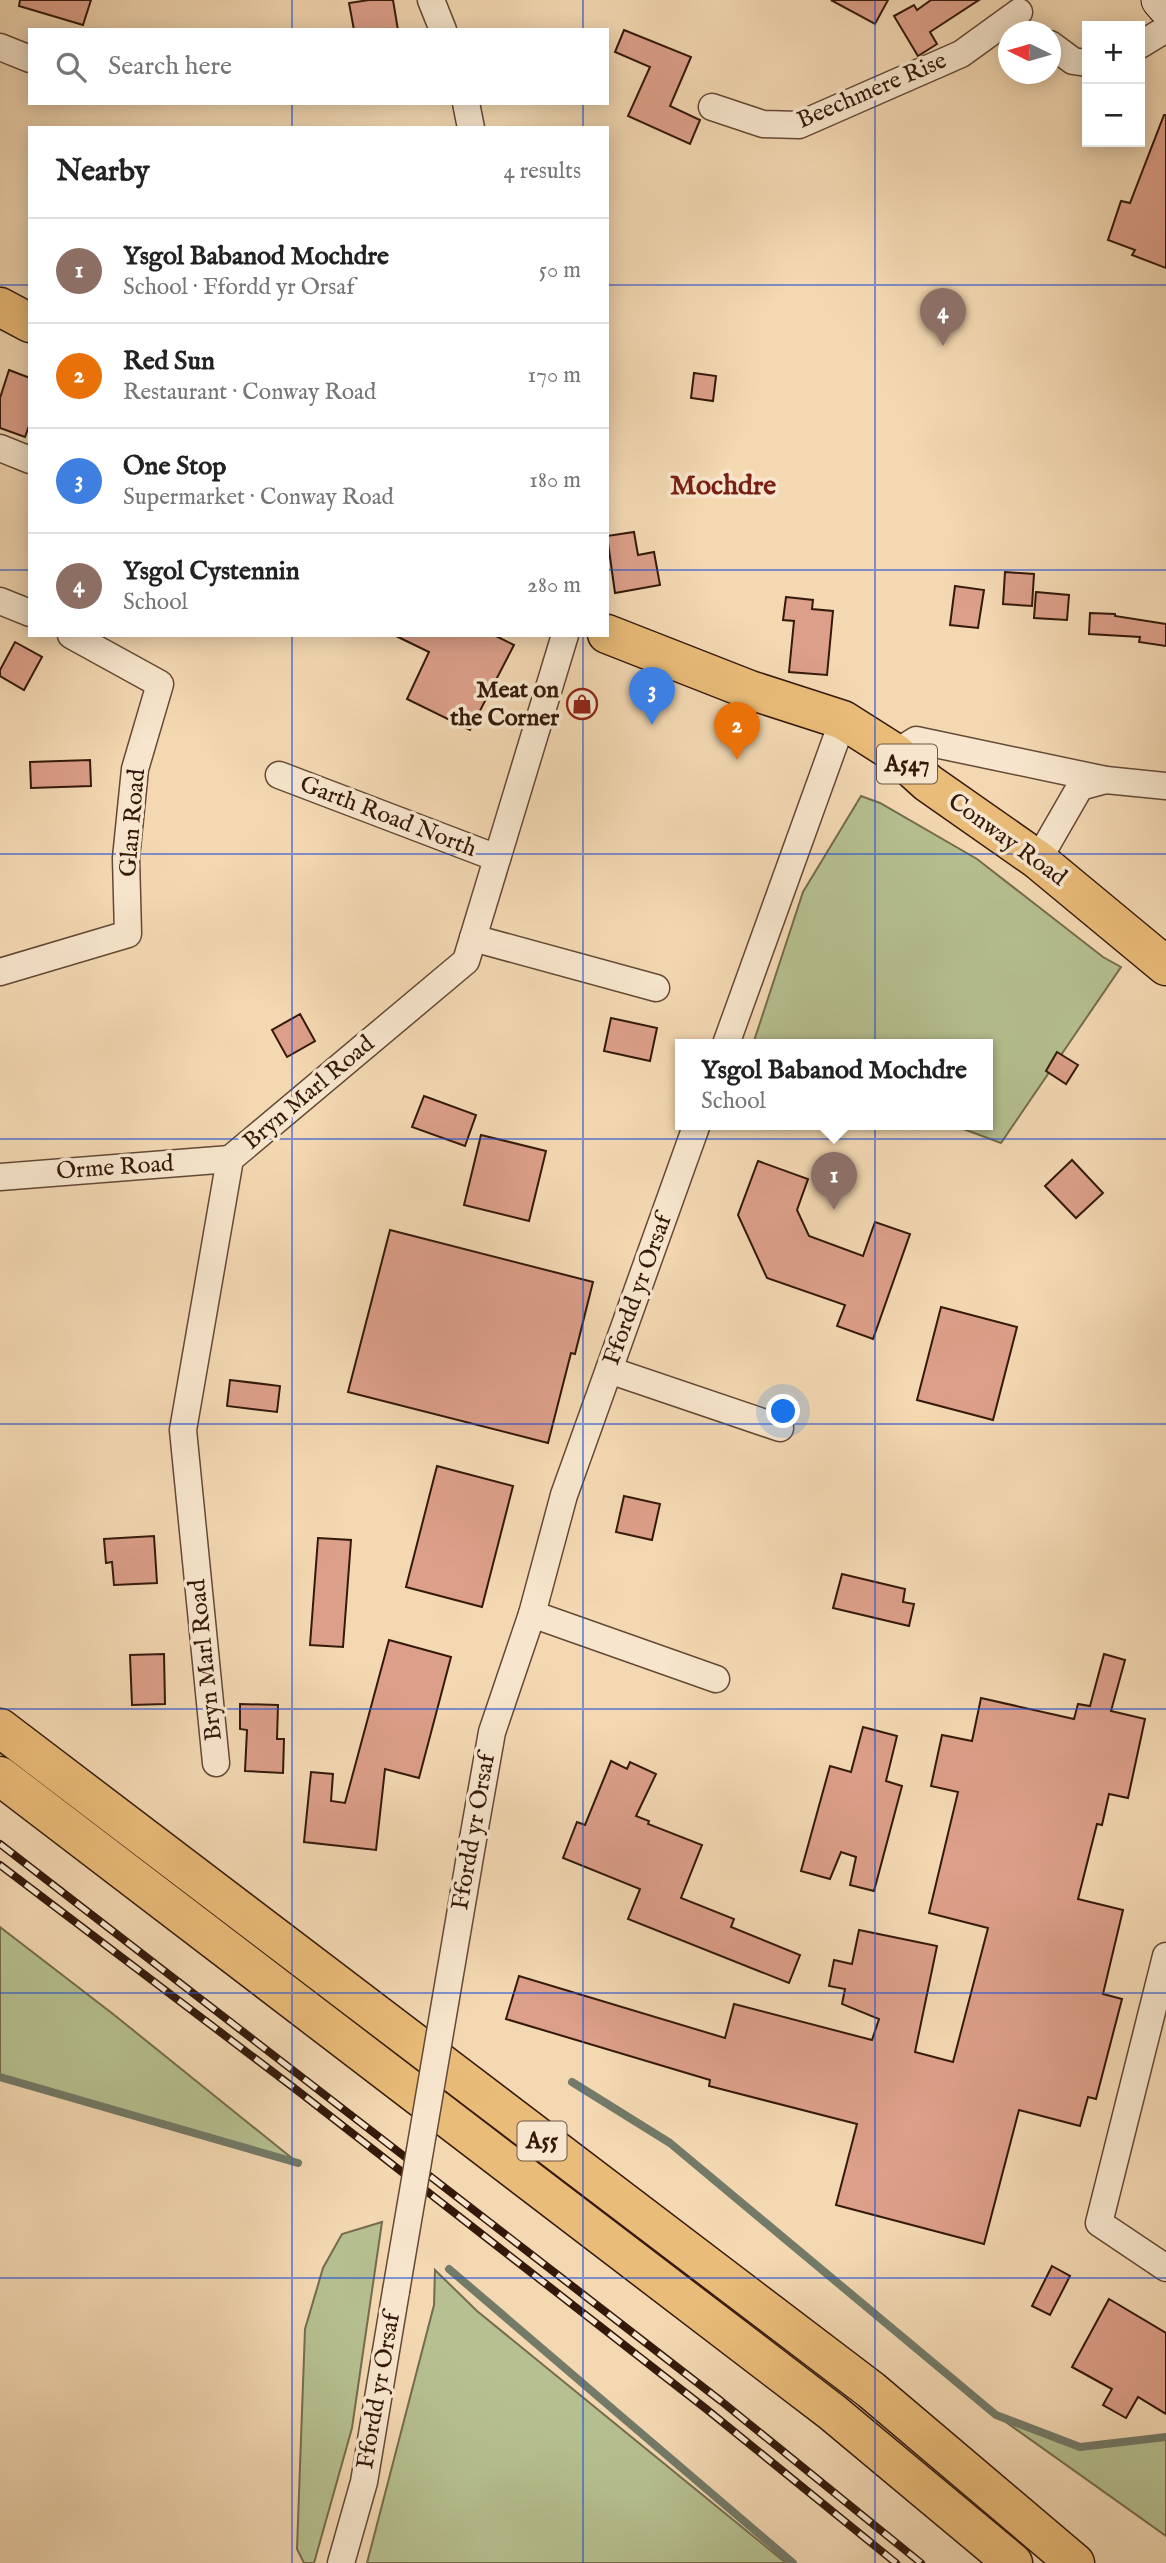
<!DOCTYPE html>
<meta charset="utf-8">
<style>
:root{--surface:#fff;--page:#f2f2f2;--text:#222;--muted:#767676;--line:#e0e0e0;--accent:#7c3aed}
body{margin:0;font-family:"IM FELL English",serif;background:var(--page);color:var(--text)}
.controls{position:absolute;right:21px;top:21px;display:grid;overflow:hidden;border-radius:0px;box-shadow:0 4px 18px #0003}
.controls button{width:63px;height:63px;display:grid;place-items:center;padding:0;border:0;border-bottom:2px solid var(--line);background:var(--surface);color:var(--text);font:35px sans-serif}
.compass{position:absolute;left:998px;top:21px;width:63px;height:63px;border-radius:50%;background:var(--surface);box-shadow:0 4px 18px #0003;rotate:275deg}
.you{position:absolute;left:784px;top:1412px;width:24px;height:24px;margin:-18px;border:5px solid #fff;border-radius:50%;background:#1a73e8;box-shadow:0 0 0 10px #1a73e833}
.badge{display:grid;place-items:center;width:46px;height:46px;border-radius:50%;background:var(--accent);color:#fff;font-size:23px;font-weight:700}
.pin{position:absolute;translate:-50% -58px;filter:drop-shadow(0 2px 4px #0008)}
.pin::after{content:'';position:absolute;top:37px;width:24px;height:21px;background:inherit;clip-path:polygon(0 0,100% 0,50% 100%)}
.popup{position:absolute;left:675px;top:1039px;width:318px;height:91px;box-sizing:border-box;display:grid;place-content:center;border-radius:0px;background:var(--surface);filter:drop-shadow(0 2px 5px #0005);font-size:23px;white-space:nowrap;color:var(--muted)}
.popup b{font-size:26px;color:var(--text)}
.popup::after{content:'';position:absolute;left:50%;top:100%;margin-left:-14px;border:14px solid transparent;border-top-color:var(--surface)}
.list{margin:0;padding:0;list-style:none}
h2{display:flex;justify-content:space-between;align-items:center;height:91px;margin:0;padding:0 28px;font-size:30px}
h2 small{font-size:23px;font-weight:400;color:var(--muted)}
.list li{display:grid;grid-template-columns:46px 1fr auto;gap:21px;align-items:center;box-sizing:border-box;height:105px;padding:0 28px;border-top:2px solid var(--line)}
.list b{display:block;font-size:26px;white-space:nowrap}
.list p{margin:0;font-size:23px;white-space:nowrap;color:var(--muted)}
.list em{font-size:23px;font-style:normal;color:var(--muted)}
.icon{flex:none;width:38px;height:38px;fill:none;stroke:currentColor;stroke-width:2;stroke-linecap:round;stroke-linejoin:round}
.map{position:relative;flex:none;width:1166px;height:2563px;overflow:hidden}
.search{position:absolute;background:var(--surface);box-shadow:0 4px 18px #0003;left:28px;top:28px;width:581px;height:77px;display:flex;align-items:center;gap:18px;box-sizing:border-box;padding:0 24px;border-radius:0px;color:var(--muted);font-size:26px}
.panel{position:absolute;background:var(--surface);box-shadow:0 4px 18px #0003;left:28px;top:126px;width:581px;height:511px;border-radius:0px}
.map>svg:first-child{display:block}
</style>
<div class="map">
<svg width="1166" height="2563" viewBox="0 0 1166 2563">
<rect width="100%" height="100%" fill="#f3d8b2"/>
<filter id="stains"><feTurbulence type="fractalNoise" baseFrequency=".00286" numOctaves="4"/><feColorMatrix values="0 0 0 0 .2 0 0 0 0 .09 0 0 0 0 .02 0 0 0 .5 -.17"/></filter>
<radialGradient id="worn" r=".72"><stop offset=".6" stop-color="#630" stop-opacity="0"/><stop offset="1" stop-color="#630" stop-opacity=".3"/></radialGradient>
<!-- green -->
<g fill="#b6c090" stroke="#756c4d" stroke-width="2">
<path d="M861,796L880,803L977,859L1103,957L1121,967L1001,1143L950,1124H988V1044H753L803,892Z"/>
<path d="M0,1927L113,2014L298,2163L0,2077Z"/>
<path d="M382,2222L352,2428L314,2563H304L297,2549L305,2329L323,2268L342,2234Z"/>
<path d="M435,2270L477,2311L786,2563H367L434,2305Z"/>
<path d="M996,2415L1080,2447L1166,2437V2536Z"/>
</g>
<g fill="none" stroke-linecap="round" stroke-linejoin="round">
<!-- stream -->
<g stroke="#737a68" stroke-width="8">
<path d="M0,2077L298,2163"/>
<path d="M572,2082L670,2143L996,2415L1080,2447L1166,2437"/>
<path d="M449,2269L793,2563"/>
</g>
</g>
<!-- building -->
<g fill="#dc9f89" stroke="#34190a" stroke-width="2">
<path d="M20,0H91L83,25L19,6Z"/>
<path d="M369,0H393L398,30H354L349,3Z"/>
<path d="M831,0H888L875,24Z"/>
<path d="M931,0H979L930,32L937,44L918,56L894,16L914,5L917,10Z"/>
<path d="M624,30L691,57L670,106L700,120L690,144L628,116L650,67L615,52Z"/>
<path d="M1164,115H1166V268L1132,255L1135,250L1108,240L1121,201L1130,203Z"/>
<path d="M9,370L30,378V423L25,437L0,428V398Z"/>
<path d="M694,373L716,376L713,401L691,398Z"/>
<path d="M634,532L638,555L654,552L660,585L615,593L607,536Z"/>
<path d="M1005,572L1034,574L1032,606L1003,604Z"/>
<path d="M955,586L984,590L978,628L950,625Z"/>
<path d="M1036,592L1069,595L1067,620L1034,618Z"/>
<path d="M786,597L813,600L812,609L833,611L827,675L789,672L794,621L783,620Z"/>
<path d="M1090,613L1115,614V616L1166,624V646L1139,642L1140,637L1089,634Z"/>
<path d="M394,635H494L514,645L470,730L407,699L429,652Z"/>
<path d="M15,642L42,657L24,690L0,676V670Z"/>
<path d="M90,760L91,786L31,788L30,762Z"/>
<path d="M300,1014L315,1041L287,1057L272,1030Z"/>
<path d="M611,1018L657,1028L650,1061L604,1051Z"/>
<path d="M1057,1052L1078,1065L1066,1084L1046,1071Z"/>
<path d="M424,1096L476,1115L465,1146L412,1127Z"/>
<path d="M481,1135L546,1151L529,1221L464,1205Z"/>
<path d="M1072,1160L1103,1193L1076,1218L1045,1186Z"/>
<path d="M758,1161L808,1179L797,1210L809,1236L863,1256L875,1222L910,1234L873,1339L837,1326L845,1305L767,1278L738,1215Z"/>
<path d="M390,1230L593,1282L575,1354L571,1353L548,1443L348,1392Z"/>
<path d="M941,1307L1017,1327L993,1420L917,1400Z"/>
<path d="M230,1380L280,1386L277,1412L227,1406Z"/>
<path d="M437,1466L513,1486L482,1607L406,1587Z"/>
<path d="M624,1496L660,1504L652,1540L616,1532Z"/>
<path d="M154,1536L157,1583L114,1585L112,1562L106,1563L104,1539Z"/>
<path d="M318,1538L351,1540L343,1647L310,1645Z"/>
<path d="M842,1574L905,1589L903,1602L914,1604L909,1626L833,1608Z"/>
<path d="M389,1640L451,1657L419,1778L385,1769L376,1850L304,1842L311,1772L333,1774L331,1801L345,1803Z"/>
<path d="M164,1654L165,1704L132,1705L130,1655Z"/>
<path d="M1104,1654L1125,1660L1111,1711L1145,1719L1128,1798L1109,1794L1102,1825L1097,1824L1078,1899L1123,1910L1103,1994L1122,1999L1096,2099L1088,2097L1080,2126L1019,2110L984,2244L836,2205L857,2124L709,2086L710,2080L506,2019L519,1976L725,2038L734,2004L872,2040L879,2019L842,2004L845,1989L829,1986L834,1960L852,1964L859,1930L937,1946L915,2052L953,2062L988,1928L929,1913L958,1792L931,1786L942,1735L972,1741L981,1698L1074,1719L1078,1704L1090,1706Z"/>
<path d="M240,1704L278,1705L277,1739H284L283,1773L245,1771L247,1730L240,1729Z"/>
<path d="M863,1727L897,1736L886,1781L902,1786L874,1891L850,1885L856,1857L841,1852L830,1879L801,1871L830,1766L851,1772Z"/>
<path d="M611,1761L627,1769L630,1762L656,1774L636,1816L649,1821L648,1824L702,1845L681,1898L734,1919L731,1927L800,1955L789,1983L628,1919L640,1889L563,1858L577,1822L585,1825Z"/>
<path d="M1052,2266L1070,2276L1050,2315L1032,2306Z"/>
<path d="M1109,2299L1166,2333V2414L1138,2397L1126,2418L1103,2405L1112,2389L1072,2367Z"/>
</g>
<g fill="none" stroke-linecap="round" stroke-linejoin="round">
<!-- street casing -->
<g stroke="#644934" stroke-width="29">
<g id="street">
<path d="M431,0L443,30"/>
<path d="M1050,44L1073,61L1087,63"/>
<path d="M1140,45L1166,29"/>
<path d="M0,47L30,59"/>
<path d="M466,103L471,128"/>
<path d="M712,107L763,124L799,125L961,54L1019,12"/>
<path d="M0,448L30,460"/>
<path d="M0,601L30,613"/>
<path d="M895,753L916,740L1106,780L1166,786"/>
<path d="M279,775L497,858"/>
<path d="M1038,860L1080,787L1106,780"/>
<path d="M473,938L656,988"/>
<path d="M0,972L128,934L126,858L135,769L160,684L71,635"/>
<path d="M726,1044L843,720"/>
<path d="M0,1177L230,1159"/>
<path d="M609,1370L780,1428"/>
<path d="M532,1614L716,1679"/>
<path d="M216,1763L183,1430L230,1159L466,961L565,635"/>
<path d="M473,1839L492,1732L532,1614L564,1495L697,1124"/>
<path d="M1166,1956L1099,2223L1166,2268"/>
<path d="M341,2563L364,2482L396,2291"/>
</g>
</g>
<!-- secondary casing -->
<g stroke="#34190a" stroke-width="39">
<path id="secondary" d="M1160,0L1166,7"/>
</g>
<!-- primary casing -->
<g stroke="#34190a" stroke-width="41">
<g id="primary">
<path d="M0,307L30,323"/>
<path d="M607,634L750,690L843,720L895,753L928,783L1038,860L1166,966"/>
</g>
</g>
<!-- highway casing -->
<g stroke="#34190a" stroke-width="41">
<g id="highway">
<path d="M0,1728L871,2390L1075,2563"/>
<path d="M0,1776L832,2412L1013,2563"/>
</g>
</g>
<!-- street -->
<use href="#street" stroke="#f7e6cd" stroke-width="26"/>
<!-- secondary -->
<use href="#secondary" stroke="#f7e6cd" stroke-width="37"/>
<!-- primary -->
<use href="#primary" stroke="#eabc79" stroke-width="38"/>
<!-- highway -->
<use href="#highway" stroke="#eabc79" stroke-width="38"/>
<!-- rail casing -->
<g stroke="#34190a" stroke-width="8">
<g id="rail">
<path d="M0,1844L721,2401L921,2563"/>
<path d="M0,1865L298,2091L705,2408L896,2563"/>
</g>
</g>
<!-- rail -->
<use href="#rail" stroke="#f7e6cd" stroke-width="5" stroke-dasharray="16" stroke-linecap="butt"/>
<!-- street-bridge casing -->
<g stroke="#644934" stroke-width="29" stroke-linecap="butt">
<path id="street-bridge" d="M396,2291L473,1839"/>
</g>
<!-- street-bridge -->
<use href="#street-bridge" stroke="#f7e6cd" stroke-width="26"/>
</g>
<!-- grid -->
<path fill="none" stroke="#1d4ed8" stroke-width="2" stroke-opacity="0.55" d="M292,0V30M583,0V30M875,0V2563M292,103V128M583,103V128M0,285H30M607,285H1166M0,570H30M607,570H1166M292,635V2563M583,635V2563M0,854H1166M0,1139H1166M0,1424H1166M0,1709H1166M0,1993H1166M0,2278H1166"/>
<!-- icons -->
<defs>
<g id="shop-ring" transform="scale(1.575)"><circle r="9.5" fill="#f7e6cd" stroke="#8f2418" stroke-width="1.5"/><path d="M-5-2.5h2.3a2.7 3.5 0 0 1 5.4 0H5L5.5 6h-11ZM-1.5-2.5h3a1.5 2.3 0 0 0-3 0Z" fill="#8f2418"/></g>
</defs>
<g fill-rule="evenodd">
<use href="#shop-ring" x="582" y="704"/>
</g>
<g text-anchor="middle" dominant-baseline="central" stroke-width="7" stroke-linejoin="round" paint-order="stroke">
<!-- shield labels -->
<g fill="#f7e6cd" stroke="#6e5644" stroke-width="2">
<rect x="877" y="744.5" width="60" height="39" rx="5"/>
<rect x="517.5" y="2121.5" width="49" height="39" rx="5"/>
</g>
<g font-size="23" font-weight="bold" fill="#34190a">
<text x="907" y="764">A547</text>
<text x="542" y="2141">A55</text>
</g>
<!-- street labels -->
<g font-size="24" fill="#34190a" stroke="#f7e6cd">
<text transform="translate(872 91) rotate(-23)">Beechmere Rise</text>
<text transform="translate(388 817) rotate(21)">Garth Road North</text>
<text transform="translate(133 823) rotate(-85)">Glan Road</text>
<text transform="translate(1007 840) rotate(36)">Conway Road</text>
<text transform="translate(309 1093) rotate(-40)">Bryn Marl Road</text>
<text transform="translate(115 1168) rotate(-4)">Orme Road</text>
<text transform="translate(638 1290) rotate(-70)">Ffordd yr Orsaf</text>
<text transform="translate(206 1660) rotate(-96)">Bryn Marl Road</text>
<text transform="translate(474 1832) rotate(-80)">Ffordd yr Orsaf</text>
<text transform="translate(379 2391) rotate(-80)">Ffordd yr Orsaf</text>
</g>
<!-- poi labels -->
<g font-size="24" font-weight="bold" fill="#34190a" stroke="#f7e6cd" text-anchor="end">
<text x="559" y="690">Meat on<tspan x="559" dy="28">the Corner</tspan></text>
</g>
<!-- quarter labels -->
<g font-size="28" font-weight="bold" fill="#7a1f14" stroke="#f7e6cd">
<text x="723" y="486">Mochdre</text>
</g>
</g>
<rect width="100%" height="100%" filter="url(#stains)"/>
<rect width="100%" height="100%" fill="url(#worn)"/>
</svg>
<div class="controls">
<button>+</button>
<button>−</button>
</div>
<svg class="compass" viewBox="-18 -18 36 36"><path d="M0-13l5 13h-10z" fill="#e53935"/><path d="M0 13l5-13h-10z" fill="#767676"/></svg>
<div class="you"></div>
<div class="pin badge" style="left:834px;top:1210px;background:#8d6e63">1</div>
<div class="popup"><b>Ysgol Babanod Mochdre</b>School</div>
<div class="pin badge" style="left:737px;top:760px;background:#e8710a">2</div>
<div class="pin badge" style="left:652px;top:725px;background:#3f7fe0">3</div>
<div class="pin badge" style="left:943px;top:346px;background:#8d6e63">4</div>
<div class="search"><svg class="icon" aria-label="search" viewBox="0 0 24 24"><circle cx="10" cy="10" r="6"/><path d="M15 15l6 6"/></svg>Search here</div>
<section class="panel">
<h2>Nearby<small>4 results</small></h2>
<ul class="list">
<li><span class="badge" style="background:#8d6e63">1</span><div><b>Ysgol Babanod Mochdre</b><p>School · Ffordd yr Orsaf</p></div><em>50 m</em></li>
<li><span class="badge" style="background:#e8710a">2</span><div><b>Red Sun</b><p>Restaurant · Conway Road</p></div><em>170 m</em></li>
<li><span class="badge" style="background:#3f7fe0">3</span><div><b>One Stop</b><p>Supermarket · Conway Road</p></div><em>180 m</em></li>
<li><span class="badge" style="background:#8d6e63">4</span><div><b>Ysgol Cystennin</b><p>School</p></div><em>280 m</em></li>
</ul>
</section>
</div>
